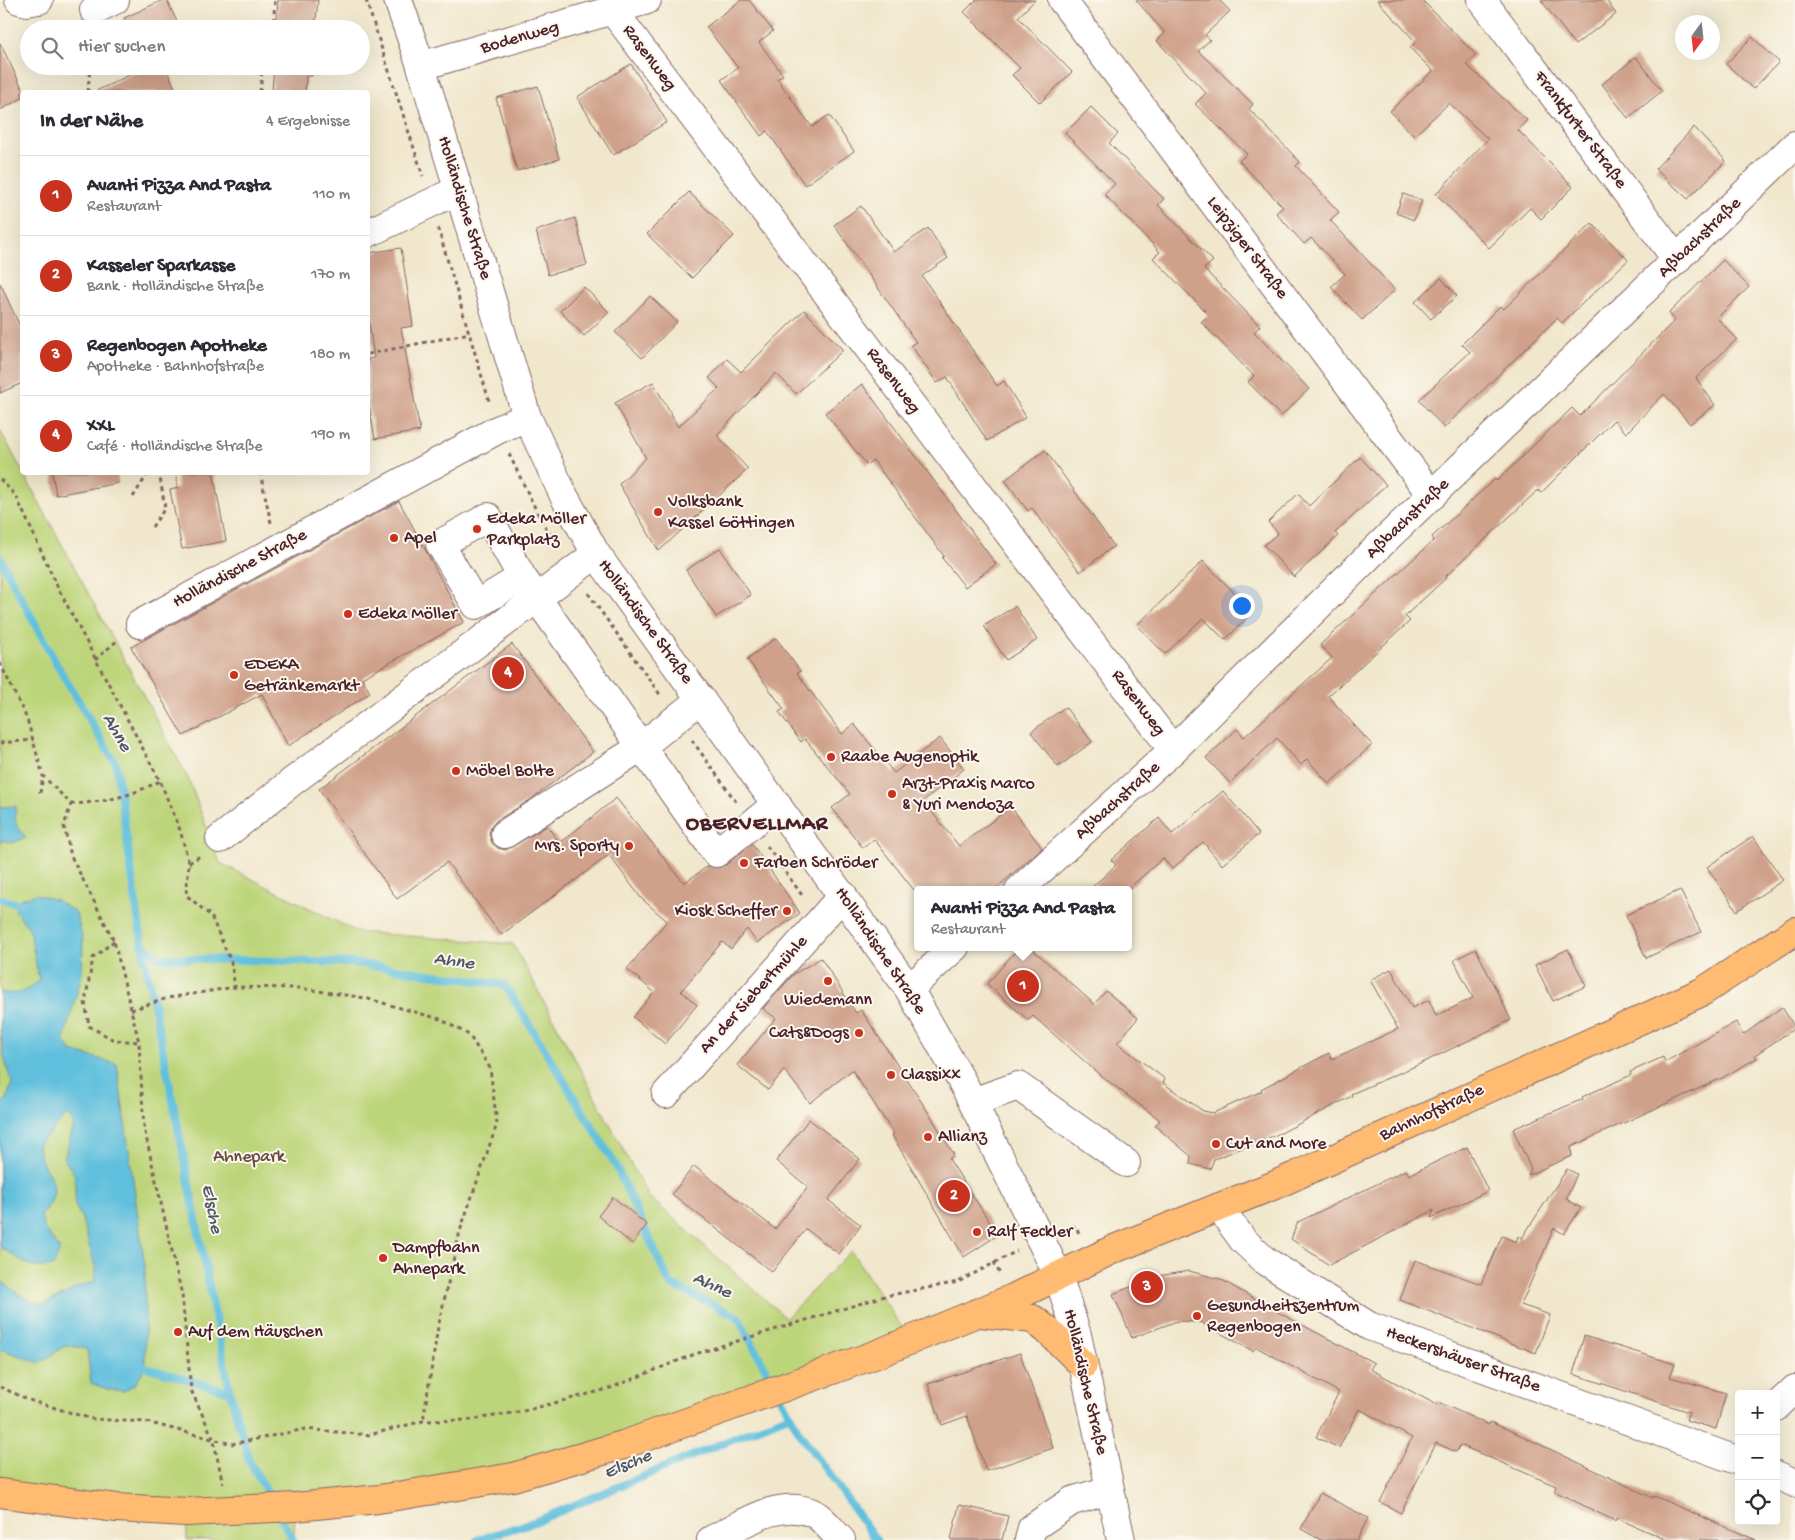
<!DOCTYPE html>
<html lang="de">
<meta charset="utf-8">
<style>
:root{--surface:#fff;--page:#f7f7f7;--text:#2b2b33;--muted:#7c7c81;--line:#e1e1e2;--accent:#c8321e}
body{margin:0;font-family:"Gochi Hand",sans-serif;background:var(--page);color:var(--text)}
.controls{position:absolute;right:15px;bottom:15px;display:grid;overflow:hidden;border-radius:5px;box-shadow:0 5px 20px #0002}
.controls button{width:45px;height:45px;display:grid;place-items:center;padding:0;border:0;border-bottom:1px solid var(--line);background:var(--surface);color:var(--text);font:25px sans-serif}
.compass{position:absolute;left:1675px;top:15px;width:45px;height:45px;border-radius:50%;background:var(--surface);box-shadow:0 5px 20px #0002;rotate:195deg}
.you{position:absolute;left:1241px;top:605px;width:18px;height:18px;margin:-12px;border:4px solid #fff;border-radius:50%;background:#1a73e8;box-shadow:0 0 0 8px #1a73e833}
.badge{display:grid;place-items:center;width:32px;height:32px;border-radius:50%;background:var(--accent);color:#fff;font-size:16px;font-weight:700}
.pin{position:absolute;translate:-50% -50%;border:2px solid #fff;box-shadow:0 1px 5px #0006}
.popup{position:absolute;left:914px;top:886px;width:218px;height:65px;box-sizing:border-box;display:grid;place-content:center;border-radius:5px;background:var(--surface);filter:drop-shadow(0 1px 4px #0005);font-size:16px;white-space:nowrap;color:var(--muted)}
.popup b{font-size:19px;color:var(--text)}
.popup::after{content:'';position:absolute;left:50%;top:100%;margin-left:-10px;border:10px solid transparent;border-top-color:var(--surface)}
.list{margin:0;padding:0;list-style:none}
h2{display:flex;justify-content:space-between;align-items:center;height:65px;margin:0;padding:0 20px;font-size:21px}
h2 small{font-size:16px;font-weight:400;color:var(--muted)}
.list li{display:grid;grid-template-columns:32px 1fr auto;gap:15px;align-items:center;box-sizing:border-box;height:80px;padding:0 20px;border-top:1px solid var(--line)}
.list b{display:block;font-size:19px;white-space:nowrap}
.list p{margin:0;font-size:16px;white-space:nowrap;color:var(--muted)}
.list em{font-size:16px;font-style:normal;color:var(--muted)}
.icon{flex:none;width:28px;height:28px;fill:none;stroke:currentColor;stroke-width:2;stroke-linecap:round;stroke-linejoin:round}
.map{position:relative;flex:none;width:1795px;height:1540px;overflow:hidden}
.search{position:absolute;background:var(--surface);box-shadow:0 5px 20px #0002;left:20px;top:20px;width:350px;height:55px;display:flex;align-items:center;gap:12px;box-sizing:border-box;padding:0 18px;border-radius:28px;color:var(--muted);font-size:19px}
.panel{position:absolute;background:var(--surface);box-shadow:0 5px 20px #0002;left:20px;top:90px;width:350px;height:385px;border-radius:5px}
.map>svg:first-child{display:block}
</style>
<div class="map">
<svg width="1795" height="1540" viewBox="0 0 1795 1540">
<rect width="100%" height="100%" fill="#fbf7ec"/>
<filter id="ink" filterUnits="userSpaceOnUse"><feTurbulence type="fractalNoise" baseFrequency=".02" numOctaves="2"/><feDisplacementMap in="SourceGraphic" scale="10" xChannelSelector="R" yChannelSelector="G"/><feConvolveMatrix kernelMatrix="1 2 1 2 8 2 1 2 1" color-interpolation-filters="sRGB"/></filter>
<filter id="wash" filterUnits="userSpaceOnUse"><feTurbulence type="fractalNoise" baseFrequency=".0096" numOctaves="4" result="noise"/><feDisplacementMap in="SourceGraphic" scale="20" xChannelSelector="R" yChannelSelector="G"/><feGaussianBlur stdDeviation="1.12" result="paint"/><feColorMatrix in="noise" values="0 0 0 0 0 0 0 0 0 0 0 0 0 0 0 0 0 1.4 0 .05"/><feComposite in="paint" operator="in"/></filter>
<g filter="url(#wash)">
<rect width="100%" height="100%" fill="#f0e7cc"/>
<!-- green -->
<path fill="#bdd57a" stroke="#847a52" d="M0,430L188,778L220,863L357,932L513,944L648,1196L786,1318L851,1251L911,1341L623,1445L295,1508L294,1540H187L186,1513L0,1490Z"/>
<!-- water -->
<g fill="#5fbfdd" stroke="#546f84">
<path d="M16,806C14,821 15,827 26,837L13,843L2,840L0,844V807Z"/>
<path d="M36,894L56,900L76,913L83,941L82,975L64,1039L71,1051L117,1064L145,1267V1367L136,1383L124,1391L107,1389L91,1383L87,1349L66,1345L40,1363L0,1349V1280L26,1299L43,1305L80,1286L94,1282L96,1270L82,1219L75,1206V1175L64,1159L74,1124L67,1115L38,1145C40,1178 71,1180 41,1216L44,1228L60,1250L54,1265C29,1273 21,1258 0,1247V1104L7,1099L12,1082C0,1056 0,1021 0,992C17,995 26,993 39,980L29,928L15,911L20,899Z"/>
</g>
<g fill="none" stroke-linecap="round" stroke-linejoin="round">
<!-- stream -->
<g stroke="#5fbfdd" stroke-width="8">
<path d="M0,558L57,665L116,764L142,944L159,958L354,963L505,985L615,1164L670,1284L738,1317L799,1432L876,1540"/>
<path d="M2,899L18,904"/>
<path d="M142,944L230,1392"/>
<path d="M145,1367L230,1392L249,1460L273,1503"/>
<path d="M278,1513L293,1540"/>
<path d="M477,1540L534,1522L790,1415"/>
</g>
</g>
<g id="blocks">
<!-- building -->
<g fill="#cfa08a">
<path d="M163,0H167L178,24L167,29H129L124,18Z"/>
<path d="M278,0H318L315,29H276Z"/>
<path d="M741,0H749L773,31L759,42L783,75L777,79L812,127L829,115L854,151L805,185L767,131L761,136L721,80L738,68L706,27Z"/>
<path d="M976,0H1035L1018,17L1072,72L1040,103L1012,75L1020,68L964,12Z"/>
<path d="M1136,0H1219L1230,11L1205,35L1210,40L1198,51L1253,104L1249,109L1300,162L1296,166L1339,212L1330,220L1395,290L1362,320L1331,287L1345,274L1311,238L1304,244L1276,213L1283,207L1239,161L1247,154L1195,104L1206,93L1157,41L1165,33Z"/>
<path d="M1377,0H1422L1476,55L1466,64L1527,120L1518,130L1573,187L1541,219L1530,208L1489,248L1436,194L1488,139L1449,103L1414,136L1390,111L1433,71L1410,48L1416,42Z"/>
<path d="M1541,0H1606L1616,14L1575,45Z"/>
<path d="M1752,37L1779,62L1753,89L1726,64Z"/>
<path d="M0,43L24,92H22V98L0,110Z"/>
<path d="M1636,57L1662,91L1628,118L1602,84Z"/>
<path d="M631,64L667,122L613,155L577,97Z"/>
<path d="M131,66H165L177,92H94L134,73Z"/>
<path d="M274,66H313L312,76H306L305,92H272Z"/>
<path d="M538,86L559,159L517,171L496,98Z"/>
<path d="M1091,107L1118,134L1109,143L1164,199L1158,205L1213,261L1204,269L1260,326L1254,332L1309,389L1281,416L1248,382L1254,376L1201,322L1209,315L1153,258L1160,252L1104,194L1115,184L1065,133Z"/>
<path d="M1694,127L1726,161L1688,199L1655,169Z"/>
<path d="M689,192L734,236L692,278L647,234Z"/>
<path d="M1403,194L1422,201L1414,220L1396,213Z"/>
<path d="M861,206L894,252L928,228L948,258L922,276L997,386L1004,381L1026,417L987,441L947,377L937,383L911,345L916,342L834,225Z"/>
<path d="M575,218L587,265L548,275L536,231Z"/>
<path d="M1592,223L1628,260L1562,323L1557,318L1444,428L1419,400L1470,352L1462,344L1500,306L1504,309Z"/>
<path d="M401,248L413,326L401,328L420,431L375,439L368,399V359L374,358L368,316V253Z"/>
<path d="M1723,260L1749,287L1717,318L1737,339L1696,378L1715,405L1690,424L1664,394L1626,433L1614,420L1541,493L1538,490L1445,577L1446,578L1405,616L1410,621L1328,696L1372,745L1329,784L1307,759L1301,765L1277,738L1230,783L1206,758L1237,729L1244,737L1332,658L1320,645L1434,540L1432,537L1495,479L1497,481L1572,408L1580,416L1675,320L1669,313Z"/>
<path d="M1441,278L1457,296L1431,319L1415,302Z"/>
<path d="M0,283L22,331V383L0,393Z"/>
<path d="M584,287L609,312L584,336L560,311Z"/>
<path d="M650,296L677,322L642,358L615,332Z"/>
<path d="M804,310L843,350L796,394L776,373L717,435L748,469L659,551L619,484L646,458L615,403L653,382L678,427L719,388L709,378L727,359L741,372Z"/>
<path d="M862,384L996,564L965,587L942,558L944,556L873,460L867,465L825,413Z"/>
<path d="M1045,450L1114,546L1080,572L1032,508L1028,511L1005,480Z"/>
<path d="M1360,457L1386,485L1335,533L1338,536L1294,577L1264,545L1278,533L1268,522L1298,494L1309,506Z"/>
<path d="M52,472H117L118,483L56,495Z"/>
<path d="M176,472H213L226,541L182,549L170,490L178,488Z"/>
<path d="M399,501L464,622L362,678L370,693L288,746L262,694L183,736L131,647Z"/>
<path d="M720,548L751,595L716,617L686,570Z"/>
<path d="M1203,561L1253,612L1225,640L1203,618L1165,654L1137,625Z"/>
<path d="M1015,606L1037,640L1006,660L984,626Z"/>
<path d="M776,638L800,671L797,673L842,734L854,724L894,773L940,738L964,769L923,801L959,846L1011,807L1042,848L994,890H914L874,839L863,848L832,808L850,794L805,739L801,742L779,712L784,709L747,659Z"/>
<path d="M512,644L593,752L530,800L496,821L491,827L489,834L492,843L498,848L506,850L547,826L560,843L616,798L684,883L708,866L718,868L726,865L752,844L800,913L757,943L747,929L731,949L722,942L681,991L697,1005L665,1044L633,1017L654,992L627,969L667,921L641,898L609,855L501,935L447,862L397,899L319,789Z"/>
<path d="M1065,707L1092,742L1058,767L1031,732Z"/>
<path d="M1223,791L1259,834L1222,865L1203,842L1172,869L1163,858L1127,890H1089L1116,865L1111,860L1159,818L1172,834Z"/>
<path d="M1753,836L1783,880L1737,911L1707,867Z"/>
<path d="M1680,890L1701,932L1646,958L1626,915Z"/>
<path d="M1019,947H1030L1094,1004L1106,991L1138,1018L1117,1043L1165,1079L1163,1083L1203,1111L1213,1113L1262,1091L1261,1089L1329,1053L1332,1059L1398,1029L1370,980L1391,969L1412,1008L1429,1000L1436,1016L1473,998L1454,960L1476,949L1511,1020L1420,1064L1351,1094L1352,1096L1281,1133L1214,1159L1210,1169L1190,1164L1191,1156L1155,1126L1160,1120L1100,1075L1033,1016L1028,1020L987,984Z"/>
<path d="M1568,949L1586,986L1553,1001L1535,965Z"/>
<path d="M821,958L856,1013L861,1010L932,1118L954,1155L949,1159L998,1235L964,1257L892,1135L894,1134L852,1070L810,1103L784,1070L768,1090L737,1065L776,1018L763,1009L764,1007L794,974Z"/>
<path d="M1782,1007L1795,1028L1755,1055L1757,1058L1722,1078L1571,1147L1572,1156L1528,1175L1531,1169L1513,1129L1583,1099L1582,1097L1631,1075L1630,1072L1663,1057L1665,1062L1736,1022L1743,1035Z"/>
<path d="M809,1119L860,1159L828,1200L861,1225L839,1254L806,1229L772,1272L672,1194L694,1166L775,1229L808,1187L776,1161Z"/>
<path d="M1467,1147L1488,1191L1431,1218L1434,1210L1329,1265L1291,1239L1298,1222L1406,1170L1409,1175Z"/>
<path d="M1567,1169L1577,1174L1566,1199L1581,1208L1564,1234L1554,1228L1521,1305L1550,1315L1536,1353L1400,1300L1415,1260L1481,1284L1502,1236L1516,1242L1518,1236L1522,1238Z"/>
<path d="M613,1197L647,1225L632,1244L598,1216Z"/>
<path d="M1189,1271L1220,1279L1276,1311L1374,1363L1370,1369L1437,1405L1438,1402L1489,1425L1490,1422L1520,1435L1653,1498L1654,1496L1756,1540H1667L1616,1518L1615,1521L1554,1491L1556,1486L1460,1445L1456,1452L1436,1443L1401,1513L1380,1502L1412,1438L1359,1409L1339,1448L1316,1437L1339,1392L1256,1347L1253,1351L1200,1322L1177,1321L1132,1338L1113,1294L1158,1276Z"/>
<path d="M1584,1336L1675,1364L1670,1377L1726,1393L1716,1429L1686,1420L1689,1412L1573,1374Z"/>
<path d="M1020,1353L1053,1448L986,1471L967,1416L942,1425L928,1384Z"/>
<path d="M1320,1493L1368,1518L1357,1540H1321L1301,1529Z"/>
<path d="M959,1505L1008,1516L1002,1540H951Z"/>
</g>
</g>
</g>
<g filter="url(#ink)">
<use href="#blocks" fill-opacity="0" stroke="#846563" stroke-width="1"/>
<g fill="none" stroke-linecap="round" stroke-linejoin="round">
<!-- minor casing -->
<g stroke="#846563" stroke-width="30">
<g id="minor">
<path d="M19,0L27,2L39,0"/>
<path d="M398,0L421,66L527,417L564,496L596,554L909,989L965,1087L1058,1275L1077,1335L1121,1540"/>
<path d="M1062,0L1432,496"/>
<path d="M1482,0L1677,260"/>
<path d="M94,10L115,0"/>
<path d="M613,11L1173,750"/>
<path d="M421,66L647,0"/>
<path d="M368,233L458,190"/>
<path d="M522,577L476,605L440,544L488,517L522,577L716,853L777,804"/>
<path d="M140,624L497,430L527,417"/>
<path d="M505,834L641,747L701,699"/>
<path d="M220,839L293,781L596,554"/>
<path d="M1019,890L1173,750L1387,538L1795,145"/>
<path d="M909,989L955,947"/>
<path d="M666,1094L843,895"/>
<path d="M973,1102L1018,1086L1126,1163"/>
<path d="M1219,1207L1243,1240L1264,1260L1369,1326L1739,1461"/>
<path d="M1776,1407L1795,1389"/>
<path d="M1776,1475L1795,1483"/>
<path d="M711,1540C742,1525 778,1498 813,1513C823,1518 833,1532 841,1540"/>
<path d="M1029,1540L1032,1528L1072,1501L1109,1490"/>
</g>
</g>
<!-- major casing -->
<g stroke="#846563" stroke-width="30">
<g id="major">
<path d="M981,1313L1033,1319L1046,1329L1083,1365"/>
<path d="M0,1493L117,1508L186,1512"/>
<path d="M295,1507L379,1499L513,1477L623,1445L877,1354L1013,1298L1114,1249L1275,1185L1702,992L1795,931"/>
</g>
</g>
<!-- path -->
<g stroke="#846563" stroke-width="3" stroke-dasharray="4 4" stroke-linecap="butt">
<path d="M366,0L423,176"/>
<path d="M273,29L275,0"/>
<path d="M88,92L90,66"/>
<path d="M260,92L262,71L270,66"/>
<path d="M438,228L490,404"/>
<path d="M368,354L470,333"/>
<path d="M509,454L538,514L558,548"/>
<path d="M260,472L271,523"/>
<path d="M0,479L16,496L58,588L160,781L180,830L189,863L186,895L211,916L231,962L235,987"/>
<path d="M133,497L149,472"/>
<path d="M152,527L165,508L159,472"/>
<path d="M588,593L661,696"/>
<path d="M95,660L119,639"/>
<path d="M0,663L27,719L43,776L71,804L64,826L71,856L114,941L139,1042L144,1128L182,1295L191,1390L213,1438L223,1484"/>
<path d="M692,740L736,802"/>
<path d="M0,743L33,740"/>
<path d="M40,793L43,777"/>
<path d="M71,804C106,802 128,797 160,781"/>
<path d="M767,846L804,898"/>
<path d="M189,863L200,856"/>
<path d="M114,941L93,958L85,1002L89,1026L114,1040L139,1042"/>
<path d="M131,1010L168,998L235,987L299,988L365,998L440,1019L469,1035L490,1068L497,1124L460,1231L438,1327L423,1421"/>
<path d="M1064,1230L1076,1226L1080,1236"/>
<path d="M994,1262L1001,1276"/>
<path d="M0,1387L32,1401L92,1419L146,1422L232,1444L306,1429L369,1435L423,1421L471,1420L523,1411L608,1389L695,1354L885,1296L958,1282L1017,1251"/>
</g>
<!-- minor -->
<use href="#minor" stroke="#fff" stroke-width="28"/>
<!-- major -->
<use href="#major" stroke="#febb71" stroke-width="28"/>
<!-- major-bridge casing -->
<g stroke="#846563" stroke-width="30" stroke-linecap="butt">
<path id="major-bridge" d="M186,1512L295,1507"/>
</g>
<!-- major-bridge -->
<use href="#major-bridge" stroke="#febb71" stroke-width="28"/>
</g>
</g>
<!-- markers -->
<g fill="#c8321e" stroke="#fbf7ec" stroke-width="2">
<circle cx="658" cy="512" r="5"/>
<circle cx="477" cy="529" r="5"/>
<circle cx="394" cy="538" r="5"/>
<circle cx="348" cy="614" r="5"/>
<circle cx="234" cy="675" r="5"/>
<circle cx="831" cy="757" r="5"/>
<circle cx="456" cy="771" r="5"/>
<circle cx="892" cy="794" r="5"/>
<circle cx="629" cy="846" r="5"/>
<circle cx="744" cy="863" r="5"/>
<circle cx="787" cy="911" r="5"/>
<circle cx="828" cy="981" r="5"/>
<circle cx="859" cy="1033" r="5"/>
<circle cx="891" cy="1075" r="5"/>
<circle cx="928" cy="1137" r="5"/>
<circle cx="1216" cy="1144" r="5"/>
<circle cx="977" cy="1232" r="5"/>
<circle cx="383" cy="1258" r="5"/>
<circle cx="1197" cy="1316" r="5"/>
<circle cx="178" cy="1332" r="5"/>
</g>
<g text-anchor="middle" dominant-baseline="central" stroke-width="4" stroke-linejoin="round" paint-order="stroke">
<!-- street labels -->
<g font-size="18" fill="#4a1f2b" stroke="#fbf7ec">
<text transform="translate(520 38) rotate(-16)">Bodenweg</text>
<text transform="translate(649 58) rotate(53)">Rasenweg</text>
<text transform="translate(1580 130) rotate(53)">Frankfurter Straße</text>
<text transform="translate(464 208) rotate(73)">Holländische Straße</text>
<text transform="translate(1700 238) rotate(-44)">Aßbachstraße</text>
<text transform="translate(1247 248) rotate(53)">Leipziger Straße</text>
<text transform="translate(893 381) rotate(53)">Rasenweg</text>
<text transform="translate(1408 519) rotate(-44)">Aßbachstraße</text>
<text transform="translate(240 569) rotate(-28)">Holländische Straße</text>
<text transform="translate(645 622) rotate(54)">Holländische Straße</text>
<text transform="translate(1138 703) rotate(53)">Rasenweg</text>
<text transform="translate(1118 801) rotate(-42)">Aßbachstraße</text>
<text transform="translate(880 951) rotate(56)">Holländische Straße</text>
<text transform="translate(754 995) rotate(-48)">An der Siebertmühle</text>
<text transform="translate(1432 1113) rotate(-25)">Bahnhofstraße</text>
<text transform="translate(1463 1360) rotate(20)">Heckershäuser Straße</text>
<text transform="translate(1085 1382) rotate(77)">Holländische Straße</text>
</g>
<!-- poi labels -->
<g font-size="18" fill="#4a1f2b" stroke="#fbf7ec" text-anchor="start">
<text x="668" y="502">Volksbank<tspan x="668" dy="21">Kassel Göttingen</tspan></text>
<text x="487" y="519">Edeka Möller<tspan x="487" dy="21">Parkplatz</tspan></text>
<text x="404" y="538">Apel</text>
<text x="358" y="614">Edeka Möller</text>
<text x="244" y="665">EDEKA<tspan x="244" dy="21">Getränkemarkt</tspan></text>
<text x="841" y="757">Raabe Augenoptik</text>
<text x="466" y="771">Möbel Bolte</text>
<text x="902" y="784">Arzt-Praxis Marco<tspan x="902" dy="21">&amp; Yuri Mendoza</tspan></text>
<text x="619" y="846" text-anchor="end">Mrs. Sporty</text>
<text x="754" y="863">Farben Schröder</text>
<text x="777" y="911" text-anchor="end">Kiosk Scheffer</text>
<text x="828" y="1000" text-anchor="middle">Wiedemann</text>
<text x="849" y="1033" text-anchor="end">Cats&amp;Dogs</text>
<text x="901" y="1075">Classixx</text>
<text x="938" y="1137">Allianz</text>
<text x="1226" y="1144">Cut and More</text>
<text x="987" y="1232">Ralf Feckler</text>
<text x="393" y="1248">Dampfbahn<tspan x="393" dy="21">Ahnepark</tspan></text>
<text x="1207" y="1306">Gesundheitszentrum<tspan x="1207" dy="21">Regenbogen</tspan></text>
<text x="188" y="1332">Auf dem Häuschen</text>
</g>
<!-- park labels -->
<g font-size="18" fill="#674c3f" stroke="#fbf7ec">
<text x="249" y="1157">Ahnepark</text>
</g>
<!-- water labels -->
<g font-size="19" font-style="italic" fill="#515769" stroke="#fbf7ec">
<text transform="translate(116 733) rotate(60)">Ahne</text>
<text transform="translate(454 962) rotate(8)">Ahne</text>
<text transform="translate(211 1209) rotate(79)">Elsche</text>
<text transform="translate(712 1286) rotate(25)">Ahne</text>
<text transform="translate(628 1465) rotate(-23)">Elsche</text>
</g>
<!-- district labels -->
<g font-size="22" font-weight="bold" letter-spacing="1" fill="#4a1f2b" stroke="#fbf7ec">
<text x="757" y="825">OBERVELLMAR</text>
</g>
</g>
</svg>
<div class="controls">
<button>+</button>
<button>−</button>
<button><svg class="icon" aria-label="locate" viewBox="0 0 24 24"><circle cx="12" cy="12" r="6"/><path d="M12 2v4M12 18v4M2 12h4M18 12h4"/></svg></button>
</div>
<svg class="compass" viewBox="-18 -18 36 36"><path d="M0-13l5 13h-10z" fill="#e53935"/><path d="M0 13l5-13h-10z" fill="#7c7c81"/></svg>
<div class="you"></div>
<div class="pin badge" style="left:1023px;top:986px">1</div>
<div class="popup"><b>Avanti Pizza And Pasta</b>Restaurant</div>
<div class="pin badge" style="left:954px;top:1196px">2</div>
<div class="pin badge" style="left:1147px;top:1287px">3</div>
<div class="pin badge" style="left:508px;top:673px">4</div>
<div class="search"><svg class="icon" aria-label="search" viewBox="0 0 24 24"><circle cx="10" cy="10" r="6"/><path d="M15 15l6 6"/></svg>Hier suchen</div>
<section class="panel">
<h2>In der Nähe<small>4 Ergebnisse</small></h2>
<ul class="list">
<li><span class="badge">1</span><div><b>Avanti Pizza And Pasta</b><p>Restaurant</p></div><em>110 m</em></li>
<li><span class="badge">2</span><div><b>Kasseler Sparkasse</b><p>Bank · Holländische Straße</p></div><em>170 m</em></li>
<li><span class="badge">3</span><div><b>Regenbogen Apotheke</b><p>Apotheke · Bahnhofstraße</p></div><em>180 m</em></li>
<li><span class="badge">4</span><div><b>XXL</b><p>Café · Holländische Straße</p></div><em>190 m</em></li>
</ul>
</section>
</div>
